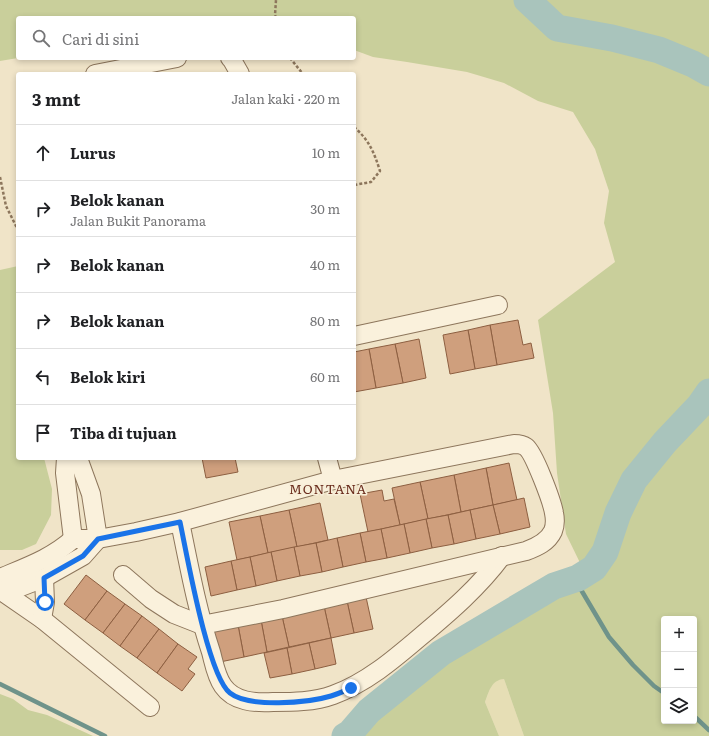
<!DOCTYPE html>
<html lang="id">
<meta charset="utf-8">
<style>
:root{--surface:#fff;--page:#f2f2f2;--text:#202124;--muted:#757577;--line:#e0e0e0}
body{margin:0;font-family:Literata,serif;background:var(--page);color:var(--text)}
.controls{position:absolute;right:12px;bottom:12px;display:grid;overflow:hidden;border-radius:4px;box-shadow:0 2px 6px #0003}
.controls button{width:36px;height:36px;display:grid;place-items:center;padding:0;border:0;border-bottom:1px solid var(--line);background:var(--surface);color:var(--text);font:20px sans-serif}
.stop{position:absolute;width:12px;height:12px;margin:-9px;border:3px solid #1a73e8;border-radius:50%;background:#fff}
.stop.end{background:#1a73e8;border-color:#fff;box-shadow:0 1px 4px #0008}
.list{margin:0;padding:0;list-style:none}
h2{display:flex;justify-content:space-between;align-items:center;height:52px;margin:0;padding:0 16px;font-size:17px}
h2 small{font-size:13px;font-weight:400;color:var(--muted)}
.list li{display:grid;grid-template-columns:26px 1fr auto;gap:12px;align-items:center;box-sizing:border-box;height:56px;padding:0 16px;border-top:1px solid var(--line)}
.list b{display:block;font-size:15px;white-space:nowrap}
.list p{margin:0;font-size:13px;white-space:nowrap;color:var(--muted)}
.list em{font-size:13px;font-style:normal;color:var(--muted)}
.icon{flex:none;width:22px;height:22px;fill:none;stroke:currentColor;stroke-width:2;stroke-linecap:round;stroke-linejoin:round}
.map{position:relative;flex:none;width:709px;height:736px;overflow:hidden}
.search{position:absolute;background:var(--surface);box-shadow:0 2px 6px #0003;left:16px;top:16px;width:340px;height:44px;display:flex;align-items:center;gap:10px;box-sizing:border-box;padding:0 14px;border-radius:4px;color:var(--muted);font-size:15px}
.panel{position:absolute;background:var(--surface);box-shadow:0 2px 6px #0003;left:16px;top:72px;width:340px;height:388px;border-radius:4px}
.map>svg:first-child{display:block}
</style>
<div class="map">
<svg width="709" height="736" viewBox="0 0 709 736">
<rect width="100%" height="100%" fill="#f0e4c8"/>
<!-- farmland -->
<path fill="#e6deb5" d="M498,679H504L524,736H499L485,702L491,686Z"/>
<!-- green -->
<g fill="#c9cf9b" fill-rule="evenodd">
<path d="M0,0H709V736H524L504,679C491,680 489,692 485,702L499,736H354L363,730L370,720L391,701L487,634L532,607L583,569L566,534L557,473L553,413L538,320L615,262L604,223L609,191L595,149L573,112L538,101L504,83L467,72L407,62L373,57L354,50V18H18V58L0,61ZM664,619H694V721H664Z"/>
<path d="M18,266V458H44L52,489L51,515L36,544L22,550H0V270Z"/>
<path d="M0,694L13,699L28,710L47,715L93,736H0Z"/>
</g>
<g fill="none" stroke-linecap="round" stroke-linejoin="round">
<!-- stream -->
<g stroke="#6f938a" stroke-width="4.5">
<path d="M578,578L580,588L609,637L633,665L654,686L664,693"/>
<path d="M0,684L105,736"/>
<path d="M694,716L709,730"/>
</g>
<!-- river -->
<g stroke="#a9c4bc" stroke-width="27">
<path d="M527,0L557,28L612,38L659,50L693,64L709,73"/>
<path d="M345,736L350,733L369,711L441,653L554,586L578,578L594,568L605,552L618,513L634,480L665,442L700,405L709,392"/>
</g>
</g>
<!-- building -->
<g fill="#cf9f7d" stroke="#8d5f41">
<path d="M518,320L523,345L531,343L534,358L497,365L490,325Z"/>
<path d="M490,325L497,365L475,369L468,330Z"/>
<path d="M468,330L475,369L450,374L443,335Z"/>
<path d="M419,339L426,378L403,383L395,344Z"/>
<path d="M395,344L403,383L376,388L369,349Z"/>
<path d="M369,349L376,388L354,392V352Z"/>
<path d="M202,458H235L238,472L206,478Z"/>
<path d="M509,463L517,500L493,505L486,468Z"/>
<path d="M486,468L493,505L461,512L454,475Z"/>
<path d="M454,475L461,512L428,519L420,482Z"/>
<path d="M420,482L428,519L400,525L392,488Z"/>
<path d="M382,490L384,501L394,499L400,525L368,532L360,494Z"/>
<path d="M524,498L530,527L500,534L493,505Z"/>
<path d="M320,503L328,540L297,547L289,510Z"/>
<path d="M493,505L500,534L476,539L470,510Z"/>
<path d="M289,510L297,547L268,553L260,516Z"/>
<path d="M470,510L476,539L454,544L448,515Z"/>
<path d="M448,515L454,544L432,548L426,519Z"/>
<path d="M260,516L268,553L237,560L229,522Z"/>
<path d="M426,519L432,548L410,553L404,524Z"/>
<path d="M404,524L410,553L387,558L381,529Z"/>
<path d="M381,529L387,558L366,562L360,533Z"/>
<path d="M360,533L366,562L343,567L337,538Z"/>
<path d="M337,538L343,567L322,572L316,543Z"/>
<path d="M316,543L322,572L300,576L294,547Z"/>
<path d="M294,547L300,576L277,581L271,552Z"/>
<path d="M271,552L277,581L256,586L250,557Z"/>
<path d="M250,557L256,586L237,590L231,561Z"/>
<path d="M231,561L237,590L211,596L205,567Z"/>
<path d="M86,575L107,591L85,620L64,604Z"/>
<path d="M107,591L125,604L103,633L85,620Z"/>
<path d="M366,597L373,629L354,633L347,601Z"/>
<path d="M347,601L354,633L331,638L324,606Z"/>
<path d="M125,604L142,616L120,646L103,633Z"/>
<path d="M324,606L331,638L289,647L282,616Z"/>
<path d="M142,616L159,629L137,658L120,646Z"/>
<path d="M282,616L289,647L267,652L261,620Z"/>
<path d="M261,620L267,652L244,657L238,625Z"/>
<path d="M238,625L244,657L220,662L213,631Z"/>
<path d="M159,629L178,644L157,673L137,658Z"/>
<path d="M331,638L336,664L315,669L309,643Z"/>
<path d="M309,643L315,669L292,674L287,648Z"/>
<path d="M178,644L197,657L188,669L195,674L182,691L157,673Z"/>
<path d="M287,648L292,674L270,678L264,653Z"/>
</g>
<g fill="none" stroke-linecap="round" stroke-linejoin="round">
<!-- minor casing -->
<g stroke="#8d765c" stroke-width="20">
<g id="minor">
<path d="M230,58L232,60L240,74"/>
<path d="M95,74L177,58"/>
<path d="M354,336L498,305"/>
<path d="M66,458L65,473L73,539"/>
<path d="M327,458L333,480"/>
<path d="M180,522C189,566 197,610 211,652C214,663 216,676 223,686C234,702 255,703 273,702C292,702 314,702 333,695C366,683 393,660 420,637C450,612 479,587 502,556"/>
<path d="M73,539H98L136,532L180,522L333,480L514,444C518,444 522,444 526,447C534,453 552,501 554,513C555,518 555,526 553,531C548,542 537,547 526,551L283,609L202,625L174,614L151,599L123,575"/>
<path d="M0,578C26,567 52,558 73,539"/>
<path d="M0,590L42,619L150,707"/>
<path d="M5,593L44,578L83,556L98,539L91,494L78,458"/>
<path d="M42,619L45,602L44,578"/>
</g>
</g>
<!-- path -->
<g stroke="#8d765c" stroke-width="2.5" stroke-dasharray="3 2" stroke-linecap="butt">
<path d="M276,18L275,15L276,0"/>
<path d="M290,58L303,74"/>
<path d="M354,127C369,140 374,152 380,171L371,182L354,185"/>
<path d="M0,177L6,206L18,230"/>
</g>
<!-- minor -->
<use href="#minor" stroke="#faf1dc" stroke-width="18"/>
</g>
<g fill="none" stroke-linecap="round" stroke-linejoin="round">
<!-- route -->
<path stroke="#1a73e8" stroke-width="5" d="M45,602L44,578L83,556L98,539L180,522C187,555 208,676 230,693C249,708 308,703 331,696C338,694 344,691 351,688"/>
</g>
<g text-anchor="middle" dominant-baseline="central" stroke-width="3" stroke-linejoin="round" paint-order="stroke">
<!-- neighbourhood labels -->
<g font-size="13" letter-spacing="1" fill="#6b2e1e" stroke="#f7eed8">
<text x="328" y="488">MONTANA</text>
</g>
</g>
</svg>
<div class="controls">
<button>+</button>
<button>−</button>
<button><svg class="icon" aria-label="layers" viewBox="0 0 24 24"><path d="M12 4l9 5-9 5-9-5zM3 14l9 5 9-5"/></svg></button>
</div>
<div class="stop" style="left:45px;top:602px"></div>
<div class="stop end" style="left:351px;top:688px"></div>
<div class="search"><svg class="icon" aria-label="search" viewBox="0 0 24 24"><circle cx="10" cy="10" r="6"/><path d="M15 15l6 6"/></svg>Cari di sini</div>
<section class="panel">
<h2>3 mnt<small>Jalan kaki · 220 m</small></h2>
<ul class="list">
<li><svg class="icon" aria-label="ahead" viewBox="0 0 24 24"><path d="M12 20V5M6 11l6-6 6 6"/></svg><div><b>Lurus</b></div><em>10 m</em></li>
<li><svg class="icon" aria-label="right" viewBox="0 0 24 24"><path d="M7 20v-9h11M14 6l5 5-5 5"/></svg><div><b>Belok kanan</b><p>Jalan Bukit Panorama</p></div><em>30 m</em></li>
<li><svg class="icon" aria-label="right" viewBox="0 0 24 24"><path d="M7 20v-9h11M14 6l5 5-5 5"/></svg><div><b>Belok kanan</b></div><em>40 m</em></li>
<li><svg class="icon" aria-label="right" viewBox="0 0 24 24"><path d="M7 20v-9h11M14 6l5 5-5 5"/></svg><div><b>Belok kanan</b></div><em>80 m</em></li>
<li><svg class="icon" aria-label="left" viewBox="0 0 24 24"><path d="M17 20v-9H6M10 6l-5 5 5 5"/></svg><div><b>Belok kiri</b></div><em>60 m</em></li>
<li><svg class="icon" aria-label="arrive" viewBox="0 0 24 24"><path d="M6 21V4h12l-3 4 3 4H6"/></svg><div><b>Tiba di tujuan</b></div></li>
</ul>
</section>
</div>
